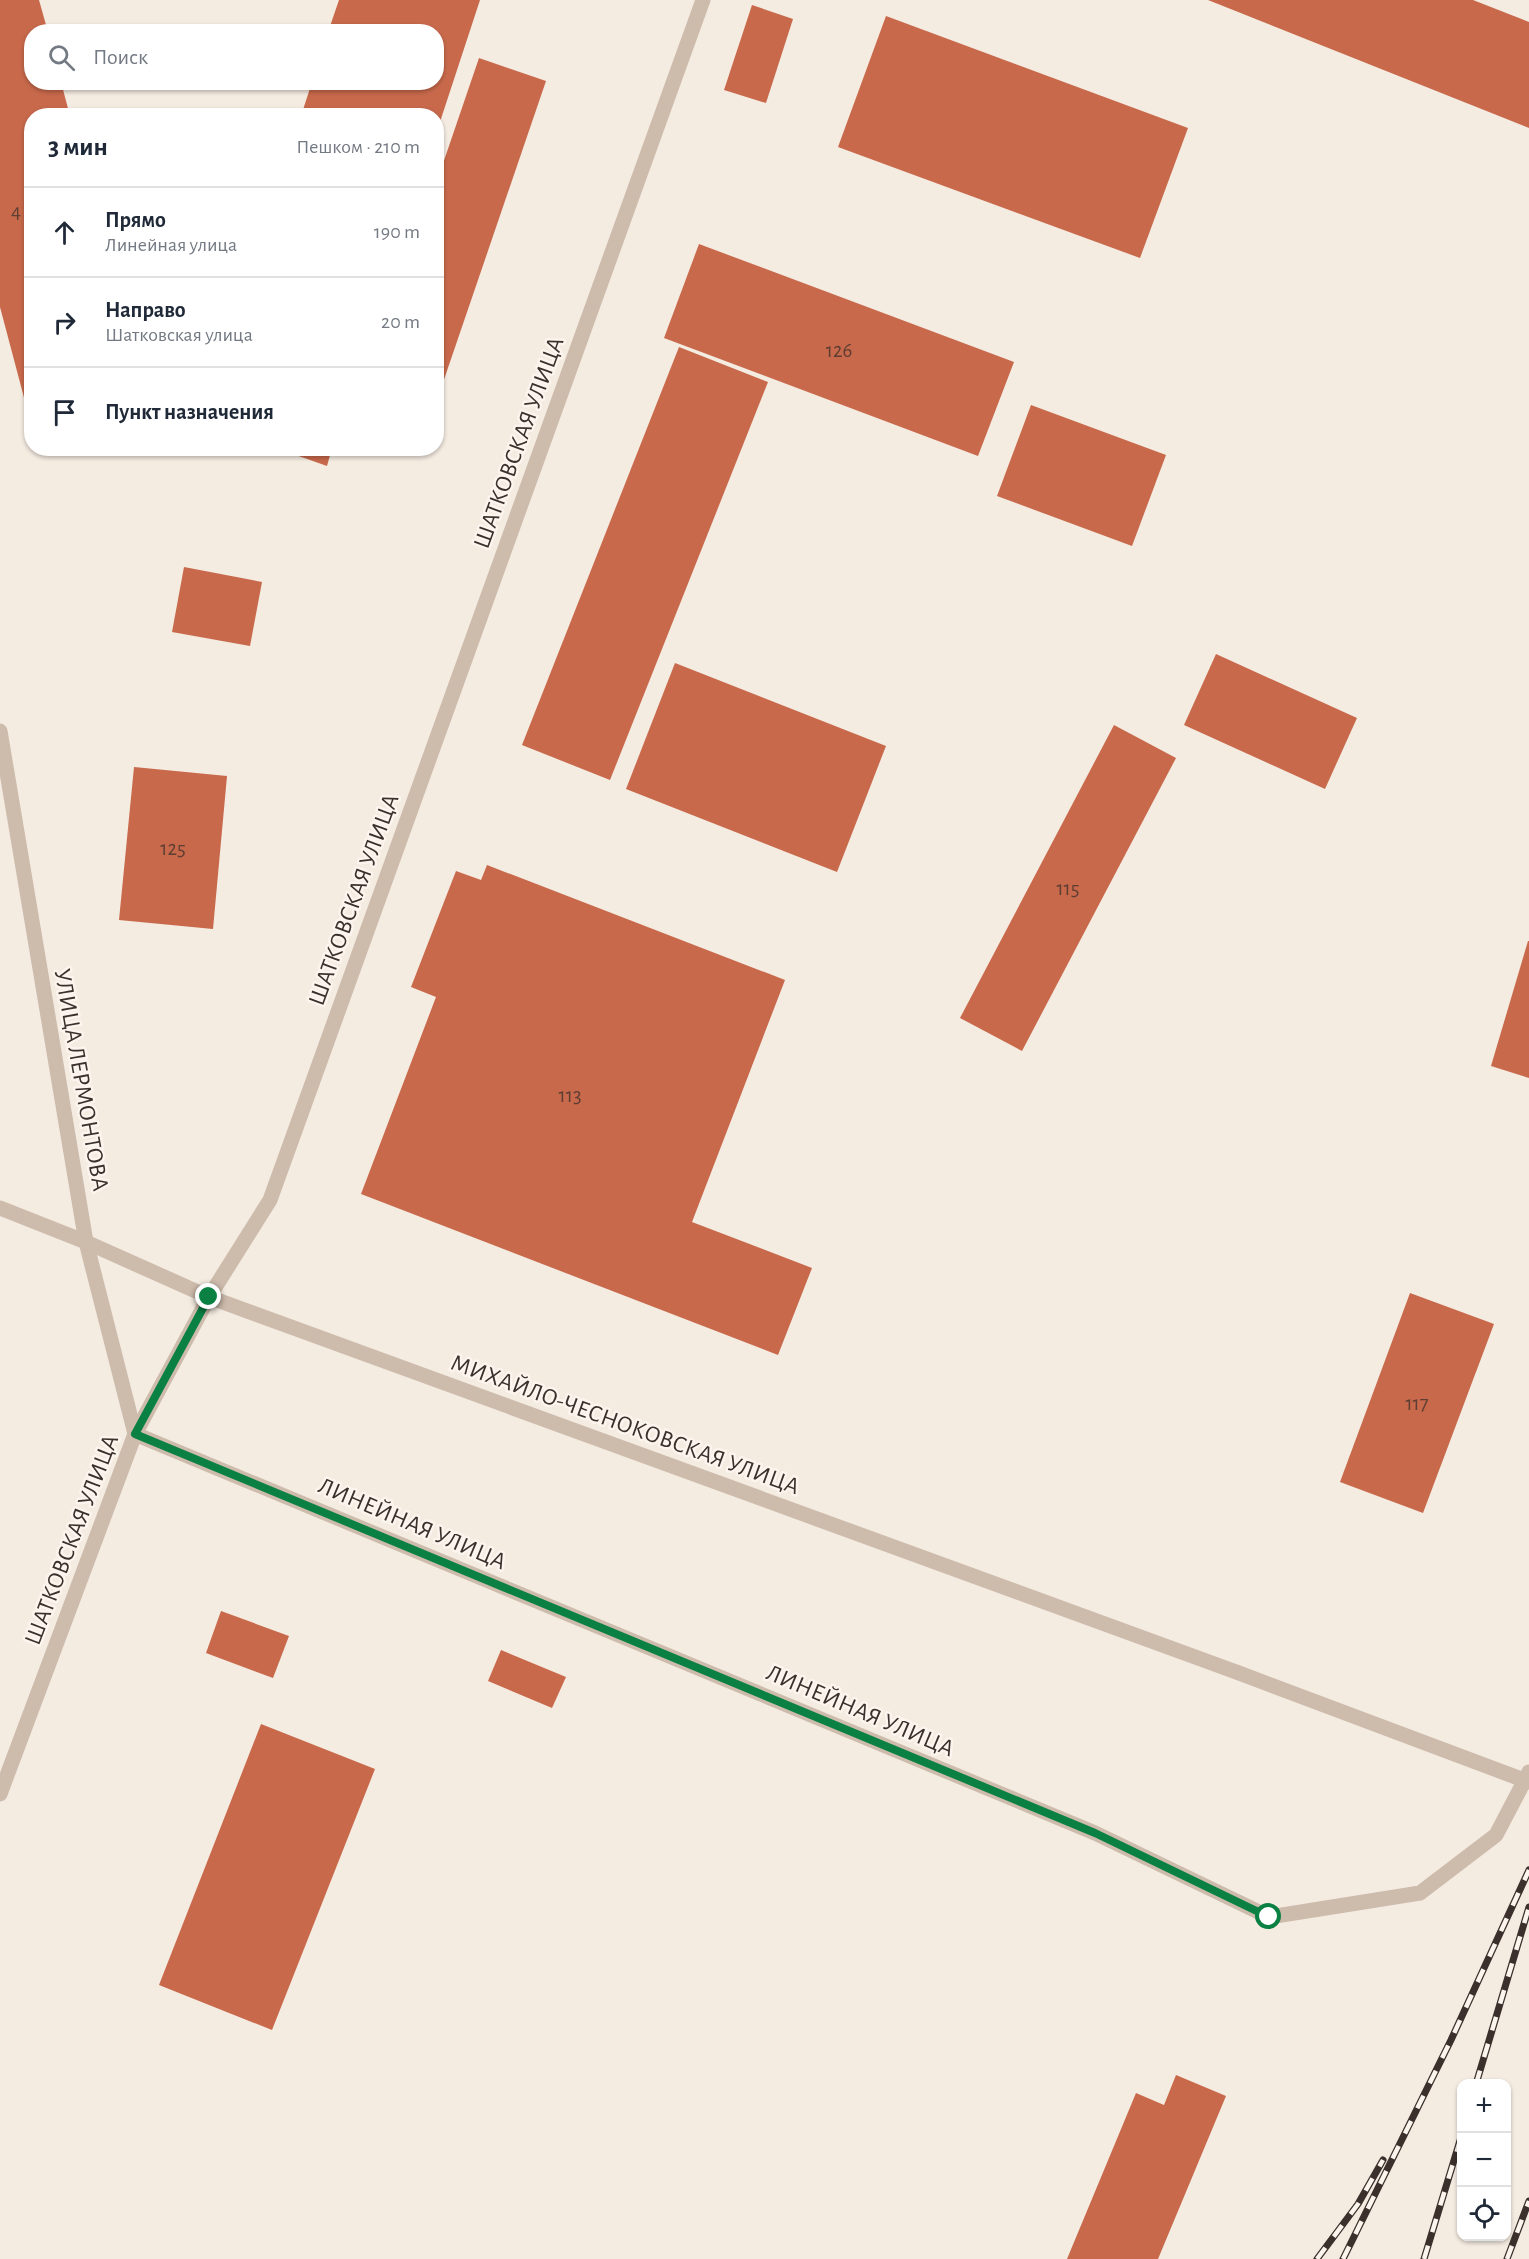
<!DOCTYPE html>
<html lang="ru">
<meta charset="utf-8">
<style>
:root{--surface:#fff;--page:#f2f2f3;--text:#1f2937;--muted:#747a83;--line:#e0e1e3}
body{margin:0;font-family:"Alegreya Sans",sans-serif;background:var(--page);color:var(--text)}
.controls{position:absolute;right:18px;bottom:18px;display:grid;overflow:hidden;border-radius:12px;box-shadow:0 2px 4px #0004}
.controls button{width:54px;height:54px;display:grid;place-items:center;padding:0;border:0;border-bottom:2px solid var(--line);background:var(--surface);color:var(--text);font:30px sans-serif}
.stop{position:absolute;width:18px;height:18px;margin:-14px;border:4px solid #0b8043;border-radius:50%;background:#fff}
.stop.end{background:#0b8043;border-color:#fff;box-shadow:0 2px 6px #0008}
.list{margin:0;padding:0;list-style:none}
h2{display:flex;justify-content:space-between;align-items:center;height:78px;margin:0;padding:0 24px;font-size:26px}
h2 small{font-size:20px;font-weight:400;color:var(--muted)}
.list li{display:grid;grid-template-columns:39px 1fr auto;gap:18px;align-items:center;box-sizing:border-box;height:90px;padding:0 24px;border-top:2px solid var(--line)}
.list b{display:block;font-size:22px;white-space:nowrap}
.list p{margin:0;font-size:20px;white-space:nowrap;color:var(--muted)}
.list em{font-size:20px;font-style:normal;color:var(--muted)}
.icon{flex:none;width:33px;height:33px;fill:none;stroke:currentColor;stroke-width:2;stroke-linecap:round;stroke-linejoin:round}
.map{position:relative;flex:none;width:1529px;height:2259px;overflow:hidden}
.search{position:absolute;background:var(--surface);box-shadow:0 2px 4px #0004;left:24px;top:24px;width:420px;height:66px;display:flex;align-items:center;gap:15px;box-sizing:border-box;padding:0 21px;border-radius:24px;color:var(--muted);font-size:22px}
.panel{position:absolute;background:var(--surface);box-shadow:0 2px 4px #0004;left:24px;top:108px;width:420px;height:348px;border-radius:24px}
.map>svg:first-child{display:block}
</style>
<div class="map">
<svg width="1529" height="2259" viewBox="0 0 1529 2259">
<rect width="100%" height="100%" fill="#f4ebe1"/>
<!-- building -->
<g fill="#c8694b">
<path d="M0,0H39L48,32H32V82H61L70,116H32L31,424L0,307Z"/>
<path d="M339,0H480L437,131L436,116H301L312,82H436V32H328Z"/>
<path d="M1208,0H1473L1529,22V128Z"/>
<path d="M752,5L793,19L766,103L724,90Z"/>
<path d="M886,16L1188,128L1140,258L838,147Z"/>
<path d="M479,58L546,81L437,400L436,184Z"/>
<path d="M699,244L1014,362L978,456L664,338Z"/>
<path d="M679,347L768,382L610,780L522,745Z"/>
<path d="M1031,405L1166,455L1132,546L997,496Z"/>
<path d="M276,448H332L327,466Z"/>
<path d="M397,448H420L418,456Z"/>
<path d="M184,567L262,582L250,646L172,632Z"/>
<path d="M1216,654L1357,718L1325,789L1184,725Z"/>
<path d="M675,663L886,746L837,872L626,789Z"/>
<path d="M1114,725L1176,758L1022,1051L960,1018Z"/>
<path d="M134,767L227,776L213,929L119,920Z"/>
<path d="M487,865L785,980L692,1222L812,1268L778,1355L361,1194L436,997L411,987L456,871L481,880Z"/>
<path d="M1528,941H1529V1078L1491,1066Z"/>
<path d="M1410,1293L1494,1324L1423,1513L1340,1482Z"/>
<path d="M221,1611L289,1636L273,1678L206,1653Z"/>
<path d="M501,1650L566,1677L552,1708L488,1681Z"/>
<path d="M261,1724L375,1769L272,2030L159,1985Z"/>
<path d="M1176,2075L1226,2096L1158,2259H1067L1136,2093L1164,2105Z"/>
</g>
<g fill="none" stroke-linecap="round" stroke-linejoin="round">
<!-- minor -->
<g stroke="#cdbbac" stroke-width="15">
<path d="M0,731L86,1242L135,1434L1095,1833L1269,1917L1420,1893L1496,1835L1529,1772"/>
<path d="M0,1794L135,1434L209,1297L270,1200L703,0"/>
</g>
<!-- tertiary -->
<path stroke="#cdbbac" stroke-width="15" d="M0,1208L86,1242L209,1297L1239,1673"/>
<!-- rail casing -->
<g stroke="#3b302b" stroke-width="7">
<g id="rail">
<path d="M1476,2084L1529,1907"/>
<path d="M1317,2259L1358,2204L1383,2160"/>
<path d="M1343,2259L1451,2040L1529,1870"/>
<path d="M1424,2259L1462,2134"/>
<path d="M1507,2259L1529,2201"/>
</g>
</g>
<!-- rail -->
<use href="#rail" stroke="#fbf5ee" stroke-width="4.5" stroke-dasharray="14" stroke-linecap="butt"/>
<!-- tertiary-bridge -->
<path stroke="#cdbbac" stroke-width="15" d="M1239,1673L1529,1782"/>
</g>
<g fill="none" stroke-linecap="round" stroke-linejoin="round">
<!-- route -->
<path stroke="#0b8043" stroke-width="8" d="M209,1297L135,1434L1095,1833L1269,1917"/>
</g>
<g text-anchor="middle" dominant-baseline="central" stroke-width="5" stroke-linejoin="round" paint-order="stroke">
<!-- number labels -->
<g font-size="21" fill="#5e3e33">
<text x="16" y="211">4</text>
<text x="839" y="350">126</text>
<text x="173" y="848">125</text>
<text x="1068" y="888">115</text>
<text x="570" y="1095">113</text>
<text x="1417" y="1403">117</text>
</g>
<!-- street labels -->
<g font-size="24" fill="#3b302b" stroke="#fbf5ee">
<text transform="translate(519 443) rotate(-70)">ШАТКОВСКАЯ УЛИЦА</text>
<text transform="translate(354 900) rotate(-70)">ШАТКОВСКАЯ УЛИЦА</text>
<text transform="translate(81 1080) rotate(80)">УЛИЦА ЛЕРМОНТОВА</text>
<text transform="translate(625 1425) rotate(20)">МИХАЙЛО-ЧЕСНОКОВСКАЯ УЛИЦА</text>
<text transform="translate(412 1524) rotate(23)">ЛИНЕЙНАЯ УЛИЦА</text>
<text transform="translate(72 1540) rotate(-69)">ШАТКОВСКАЯ УЛИЦА</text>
<text transform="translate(860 1711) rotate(23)">ЛИНЕЙНАЯ УЛИЦА</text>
</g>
</g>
</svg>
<div class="controls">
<button>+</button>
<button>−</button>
<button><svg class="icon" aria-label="locate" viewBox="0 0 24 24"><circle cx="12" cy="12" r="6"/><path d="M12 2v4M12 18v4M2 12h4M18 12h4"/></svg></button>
</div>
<div class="stop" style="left:1269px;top:1917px"></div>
<div class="stop end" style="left:209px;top:1297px"></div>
<div class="search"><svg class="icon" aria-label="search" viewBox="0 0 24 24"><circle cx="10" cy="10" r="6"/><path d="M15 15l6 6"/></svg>Поиск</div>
<section class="panel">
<h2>3 мин<small>Пешком · 210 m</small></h2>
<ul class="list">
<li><svg class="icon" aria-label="ahead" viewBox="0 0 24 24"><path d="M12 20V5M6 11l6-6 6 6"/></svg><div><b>Прямо</b><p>Линейная улица</p></div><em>190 m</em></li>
<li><svg class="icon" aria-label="right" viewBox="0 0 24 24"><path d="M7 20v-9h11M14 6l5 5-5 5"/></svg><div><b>Направо</b><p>Шатковская улица</p></div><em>20 m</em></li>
<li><svg class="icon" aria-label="arrive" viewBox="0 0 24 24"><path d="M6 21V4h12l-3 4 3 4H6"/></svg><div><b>Пункт назначения</b></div></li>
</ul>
</section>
</div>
